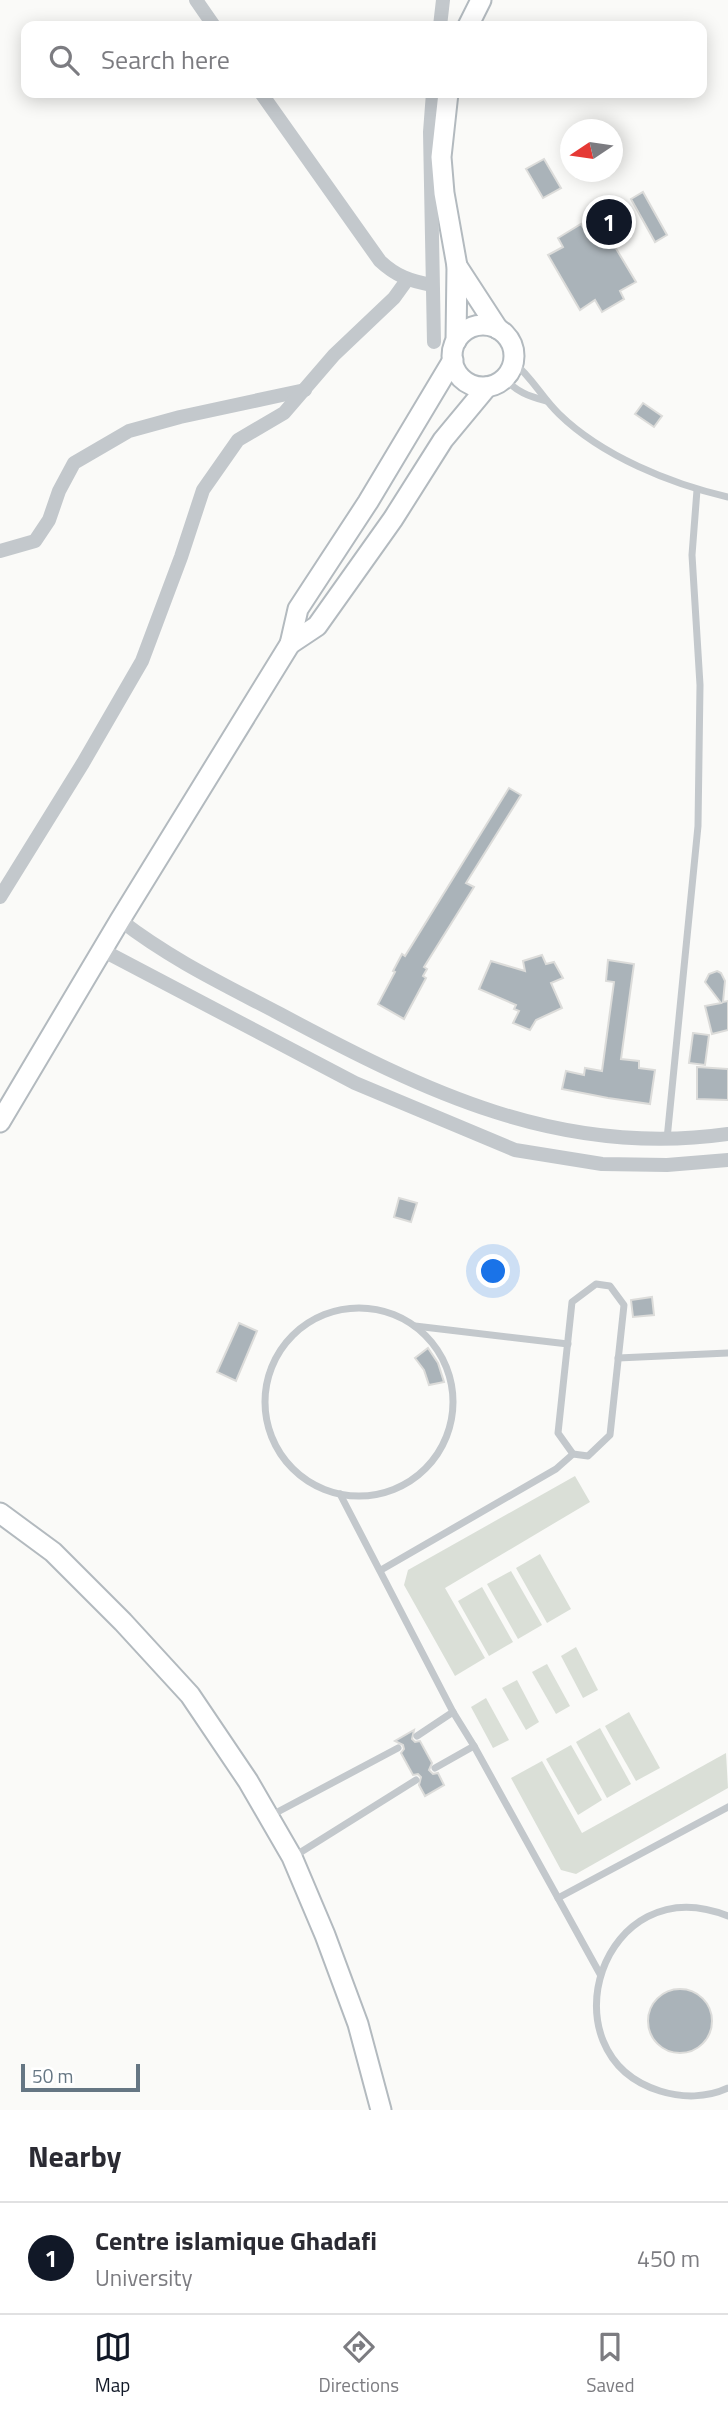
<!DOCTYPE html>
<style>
:root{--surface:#fff;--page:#f7f7f7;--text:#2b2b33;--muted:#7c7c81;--line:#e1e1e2;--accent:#111827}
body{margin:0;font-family:"Titillium Web",sans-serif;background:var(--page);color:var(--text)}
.compass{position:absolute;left:560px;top:119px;width:63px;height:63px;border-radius:50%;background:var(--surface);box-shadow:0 4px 18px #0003;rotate:257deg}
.scale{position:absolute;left:21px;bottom:18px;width:119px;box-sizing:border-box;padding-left:7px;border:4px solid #657683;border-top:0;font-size:19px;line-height:24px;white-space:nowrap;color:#657683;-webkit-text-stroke:5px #fff;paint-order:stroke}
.you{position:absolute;left:494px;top:1272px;width:24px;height:24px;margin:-18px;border:5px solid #fff;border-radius:50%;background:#1a73e8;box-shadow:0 0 0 10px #1a73e833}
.badge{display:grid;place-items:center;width:46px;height:46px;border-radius:50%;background:var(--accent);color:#fff;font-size:23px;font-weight:700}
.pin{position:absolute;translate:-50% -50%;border:4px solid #fff;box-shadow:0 2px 7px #0006}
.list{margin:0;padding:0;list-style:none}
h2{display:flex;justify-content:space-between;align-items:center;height:91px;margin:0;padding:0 28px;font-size:30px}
h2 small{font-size:23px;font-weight:400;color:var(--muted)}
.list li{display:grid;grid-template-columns:46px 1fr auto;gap:21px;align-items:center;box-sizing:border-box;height:112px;padding:0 28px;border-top:2px solid var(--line)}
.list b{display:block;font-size:26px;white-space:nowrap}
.list p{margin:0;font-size:23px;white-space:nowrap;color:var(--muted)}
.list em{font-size:23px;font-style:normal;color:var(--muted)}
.icon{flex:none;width:38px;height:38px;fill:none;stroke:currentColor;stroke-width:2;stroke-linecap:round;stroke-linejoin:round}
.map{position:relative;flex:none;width:728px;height:2110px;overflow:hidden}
.search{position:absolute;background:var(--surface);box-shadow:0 4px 18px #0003;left:21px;right:21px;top:21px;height:77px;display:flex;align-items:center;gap:18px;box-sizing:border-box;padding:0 24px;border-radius:14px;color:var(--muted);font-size:26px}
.sheet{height:203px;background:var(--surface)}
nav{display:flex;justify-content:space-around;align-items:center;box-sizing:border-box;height:98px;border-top:2px solid var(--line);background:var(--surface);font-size:19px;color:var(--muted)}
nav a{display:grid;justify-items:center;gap:4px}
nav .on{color:var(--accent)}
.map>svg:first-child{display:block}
</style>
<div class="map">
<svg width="728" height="2110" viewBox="0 0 728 2110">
<rect width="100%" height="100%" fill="#fafaf8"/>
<!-- green -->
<g fill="#dadfd7">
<path d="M575,1476L590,1502L445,1588L485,1658L455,1676L404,1585L408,1570Z"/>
<path d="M540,1554L571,1609L547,1623L516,1568Z"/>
<path d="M511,1571L542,1625L518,1639L487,1584Z"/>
<path d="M482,1587L513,1642L489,1656L458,1601Z"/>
<path d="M576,1647L598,1690L583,1698L561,1656Z"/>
<path d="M547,1664L570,1706L556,1714L532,1672Z"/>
<path d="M517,1680L539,1722L526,1730L502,1688Z"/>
<path d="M486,1698L509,1740L493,1748L471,1707Z"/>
<path d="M629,1712L660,1768L636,1781L605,1726Z"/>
<path d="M600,1728L631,1784L607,1798L576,1742Z"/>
<path d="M571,1745L602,1800L578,1815L546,1759Z"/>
<path d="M726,1753L728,1788L576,1874L561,1870L511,1778L542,1761L582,1833Z"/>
</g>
<!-- building -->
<g fill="#aab3b9" stroke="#dcdcda" stroke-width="2">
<path d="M544,159L561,188L543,198L526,169Z"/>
<path d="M643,192L667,235L655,242L631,199Z"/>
<path d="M581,224L587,234L602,225L636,282L620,291L624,299L602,312L595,300L580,310L548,255L563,247L558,238Z"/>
<path d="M643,403L662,416L654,427L635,414Z"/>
<path d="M509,788L521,795L466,883L474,887L424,967L427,969L423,976L426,978L404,1019L378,1004L395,972L393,971L402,954L405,956Z"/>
<path d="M542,955L546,964L554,962L563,978L551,983L562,1008L536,1020L530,1030L513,1023L519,1011L514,1009L516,1005L479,989L491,961L525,971L523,961Z"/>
<path d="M608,960L634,964L621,1059L639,1061V1068L655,1070L650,1104L608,1098L562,1089L566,1071L584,1075L585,1068L602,1071L614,982L606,981Z"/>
<path d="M717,971L721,973L725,981L723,1002L728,1001V1030L712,1034L705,1006L721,1003L705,982L709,974Z"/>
<path d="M693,1033L709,1035L705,1065L689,1063Z"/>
<path d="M697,1067L728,1069V1100L697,1099Z"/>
<path d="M399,1198L417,1203L411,1222L394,1217Z"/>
<path d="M652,1297L654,1315L633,1317L631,1300Z"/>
<path d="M239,1323L257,1331L236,1381L217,1372Z"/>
<path d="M428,1348L438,1363L444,1382L429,1385L424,1370L415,1358Z"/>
<path d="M414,1730L412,1739L415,1742L420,1741L432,1763L429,1770L433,1774L438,1773L444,1785L425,1796L419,1785L421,1777L418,1774L413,1775L401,1753L404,1749L403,1745L395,1741Z"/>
<circle cx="680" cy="2021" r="32"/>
</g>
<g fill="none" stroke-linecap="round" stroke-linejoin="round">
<!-- secondary casing -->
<g stroke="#b3babf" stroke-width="23">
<g id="secondary">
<path d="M468,26L481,0"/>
<path d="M448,93L441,157L444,193L457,266L456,341"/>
<path d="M457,266L498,329"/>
<circle cx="483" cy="356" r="31"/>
<path d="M290,644L317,626L393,519L443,440L487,387"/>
<path d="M0,1122L120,920L290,644L298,609L368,502L453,360"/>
<path d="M0,1513L53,1552L123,1622L190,1695L248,1781L292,1857L325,1935L358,2024L381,2110"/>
</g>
</g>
<!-- service -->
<g stroke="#c3c8cc" stroke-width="7">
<path d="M513,362C532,377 542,398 559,414C602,456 671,484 728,497"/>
<path d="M504,378C517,392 528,396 546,401"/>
<path d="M667,1139L698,826L700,685L692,555L697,490"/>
<path d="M596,1284L610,1286L624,1305L610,1435L588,1456L573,1454L558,1433L572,1302Z"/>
<circle cx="359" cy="1402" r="94"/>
<path d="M415,1326L568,1344"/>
<path d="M618,1358L728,1353"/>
<path d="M340,1494L453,1712L474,1746L600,1974"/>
<path d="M381,1570L556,1469L573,1454"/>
<path d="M417,1736L453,1712"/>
<path d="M435,1768L474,1746"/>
<path d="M270,1816L398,1748"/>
<path d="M293,1857L416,1780"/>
<path d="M558,1898L728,1807"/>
<path d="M728,1916C602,1865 542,2054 660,2091C682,2098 707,2098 728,2088"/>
</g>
<!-- minor -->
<g stroke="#c3c8cc" stroke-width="14">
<path d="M196,0L214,26"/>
<path d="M440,26L443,0"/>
<path d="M261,93L380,261C396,276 410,281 432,285"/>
<path d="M433,93L430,132L434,342"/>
<path d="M0,551L35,541L49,520L59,491L74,463L129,431L180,417L305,390"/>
<path d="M0,897L83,763L142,661L181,557L203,490L238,440L284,413L334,355L394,298L407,280"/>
<path d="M120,920C172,960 223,984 280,1014C424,1091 560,1158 728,1134"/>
<path d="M102,950L355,1083L515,1150L602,1164L667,1165L728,1160"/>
</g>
<!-- secondary -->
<use href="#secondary" stroke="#fff" stroke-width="19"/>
</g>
</svg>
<svg class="compass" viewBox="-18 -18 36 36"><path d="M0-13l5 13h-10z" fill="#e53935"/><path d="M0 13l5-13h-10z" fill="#7c7c81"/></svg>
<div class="scale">50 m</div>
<div class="you"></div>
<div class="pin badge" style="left:609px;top:222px">1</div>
<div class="search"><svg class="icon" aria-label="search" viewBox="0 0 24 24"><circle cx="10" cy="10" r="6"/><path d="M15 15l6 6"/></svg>Search here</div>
</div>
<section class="sheet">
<h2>Nearby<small></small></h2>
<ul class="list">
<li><span class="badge">1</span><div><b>Centre islamique Ghadafi</b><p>University</p></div><em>450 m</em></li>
</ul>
</section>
<nav>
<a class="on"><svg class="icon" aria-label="map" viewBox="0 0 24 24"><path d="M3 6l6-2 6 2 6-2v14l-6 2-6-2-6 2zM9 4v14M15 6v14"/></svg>Map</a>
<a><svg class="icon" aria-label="directions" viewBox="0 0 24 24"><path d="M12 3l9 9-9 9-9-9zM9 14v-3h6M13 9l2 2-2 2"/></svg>Directions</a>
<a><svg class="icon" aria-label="saved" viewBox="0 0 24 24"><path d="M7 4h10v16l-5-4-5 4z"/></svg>Saved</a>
</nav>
